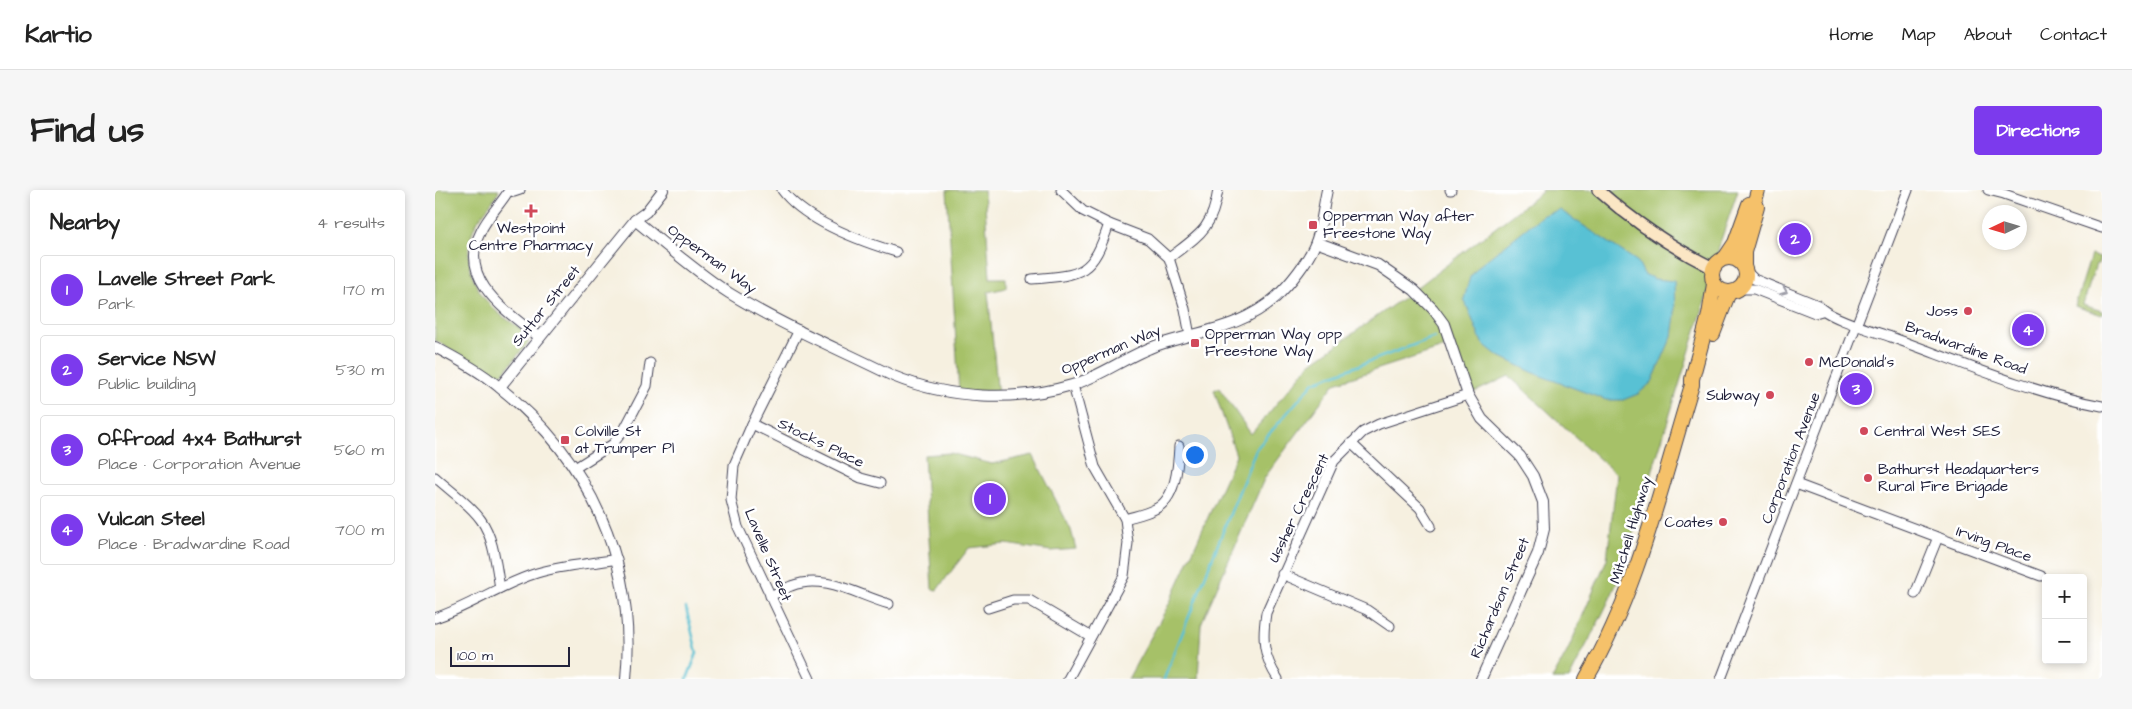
<!DOCTYPE html>
<meta charset="utf-8">
<style>
:root{--surface:#fff;--page:#f6f6f6;--text:#222;--muted:#767676;--line:#e0e0e0;--accent:#7c3aed}
body{margin:0;font-family:"Architects Daughter",sans-serif;background:var(--page);color:var(--text)}
.controls{position:absolute;right:15px;bottom:15px;display:grid;overflow:hidden;border-radius:5px;box-shadow:0 2px 8px #0003}
.controls button{width:45px;height:45px;display:grid;place-items:center;padding:0;border:0;border-bottom:1px solid var(--line);background:var(--surface);color:var(--text);font:25px sans-serif}
.compass{position:absolute;left:1547px;top:15px;width:45px;height:45px;border-radius:50%;background:var(--surface);box-shadow:0 2px 8px #0003;rotate:266deg}
.scale{position:absolute;left:15px;bottom:12px;width:120px;box-sizing:border-box;padding-left:5px;border:2px solid #22223b;border-top:0;font-size:14px;line-height:18px;white-space:nowrap;color:#22223b;-webkit-text-stroke:4px #fff;paint-order:stroke}
.you{position:absolute;left:759px;top:264px;width:18px;height:18px;margin:-12px;border:4px solid #fff;border-radius:50%;background:#1a73e8;box-shadow:0 0 0 8px #1a73e833}
.badge{display:grid;place-items:center;width:32px;height:32px;border-radius:50%;background:var(--accent);color:#fff;font-size:16px;font-weight:700}
.pin{position:absolute;translate:-50% -50%;border:2px solid #fff;box-shadow:0 1px 5px #0006}
.list{margin:0;padding:0;list-style:none}
h2{display:flex;justify-content:space-between;align-items:center;height:65px;margin:0;padding:0 20px;font-size:21px}
h2 small{font-size:16px;font-weight:400;color:var(--muted)}
.list li{display:grid;grid-template-columns:32px 1fr auto;gap:15px;align-items:center;box-sizing:border-box;height:70px;margin:0 10px 10px;padding:0 10px;border:1px solid var(--line);border-radius:5px}
.list b{display:block;font-size:19px;white-space:nowrap}
.list p{margin:0;font-size:16px;white-space:nowrap;color:var(--muted)}
.list em{font-size:16px;font-style:normal;color:var(--muted)}
.map{position:relative;flex:none;width:1667px;height:489px;overflow:hidden;border-radius:5px}
header{display:flex;align-items:center;gap:30px;box-sizing:border-box;height:70px;padding:0 25px;background:var(--surface);border-bottom:1px solid var(--line)}
header strong{font-size:24px}
nav{display:flex;gap:28px;margin-inline-start:auto;font-size:18px}
.intro{display:flex;align-items:center;justify-content:space-between;box-sizing:border-box;height:120px;padding:0 30px}
h1{margin:0;font-size:35px}
.button{padding:12px 22px;border-radius:5px;background:var(--accent);color:#fff;font-size:18px;font-weight:700}
main{display:flex;gap:30px;padding:0 30px}
aside{flex:1;background:var(--surface);border-radius:5px;box-shadow:0 2px 8px #0003}
.map>svg:first-child{display:block}
</style>
<header>
<strong>Kartio</strong>
<nav><a>Home</a><a>Map</a><a>About</a><a>Contact</a></nav>
</header>
<div class="intro"><h1>Find us</h1><a class="button">Directions</a></div>
<main>
<aside>
<h2>Nearby<small>4 results</small></h2>
<ul class="list">
<li><span class="badge">1</span><div><b>Lavelle Street Park</b><p>Park</p></div><em>170 m</em></li>
<li><span class="badge">2</span><div><b>Service NSW</b><p>Public building</p></div><em>530 m</em></li>
<li><span class="badge">3</span><div><b>Offroad 4x4 Bathurst</b><p>Place · Corporation Avenue</p></div><em>560 m</em></li>
<li><span class="badge">4</span><div><b>Vulcan Steel</b><p>Place · Bradwardine Road</p></div><em>700 m</em></li>
</ul>
</aside>
<div class="map">
<svg width="1667" height="489" viewBox="0 0 1667 489">
<rect width="100%" height="100%" fill="#fff"/>
<filter id="ink" filterUnits="userSpaceOnUse"><feTurbulence type="fractalNoise" baseFrequency=".02" numOctaves="2"/><feDisplacementMap in="SourceGraphic" scale="10" xChannelSelector="R" yChannelSelector="G"/><feConvolveMatrix kernelMatrix="1 2 1 2 8 2 1 2 1" color-interpolation-filters="sRGB"/></filter>
<filter id="wash" filterUnits="userSpaceOnUse"><feTurbulence type="fractalNoise" baseFrequency=".0096" numOctaves="4" result="noise"/><feDisplacementMap in="SourceGraphic" scale="20" xChannelSelector="R" yChannelSelector="G"/><feGaussianBlur stdDeviation="1.12" result="paint"/><feColorMatrix in="noise" values="0 0 0 0 0 0 0 0 0 0 0 0 0 0 0 0 0 1.4 0 .05"/><feComposite in="paint" operator="in"/></filter>
<g filter="url(#wash)">
<rect width="100%" height="100%" fill="#f6f0e0"/>
<!-- green -->
<g fill="#a6c168" stroke="#647252">
<path d="M0,0H64C59,12 49,21 42,32C25,63 36,97 60,120C70,130 85,135 93,147V153L69,182L64,185L56,184L0,150Z"/>
<path d="M512,0H549L555,88H571V98L553,102L563,206L524,203Z"/>
<path d="M1106,0H1303L1285,53L1273,102L1185,385C1171,421 1151,454 1134,489H1117L1133,460L1172,369L1182,285L1074,186L1033,205L1017,155L900,193L830,287L766,434L763,489H693L734,414L801,265L779,200L784,198L816,244L875,174L979,100L1107,2Z"/>
<path d="M1656,65L1665,68L1663,74H1661L1648,115L1667,121V125L1640,116Z"/>
<path d="M515,263L557,274L598,265L636,340L641,359L616,361L571,354L534,358L502,400L497,399L489,265Z"/>
</g>
<!-- water -->
<path fill="#58c1d4" stroke="#3d7288" d="M1125,20L1203,72L1209,84L1220,89L1239,91L1240,125L1237,146L1217,192L1203,204L1188,210H1171L1101,184L1062,165L1047,153L1029,109L1035,87L1045,75L1108,25Z"/>
<g fill="none" stroke-linecap="round" stroke-linejoin="round">
<!-- stream -->
<g stroke="#58c1d4" stroke-width="2.5">
<path d="M251,418L262,463L252,489"/>
<path d="M729,489L821,259L879,192L1000,147"/>
</g>
</g>
</g>
<g filter="url(#ink)">
<g fill="none" stroke-linecap="round" stroke-linejoin="round">
<!-- minor casing -->
<g stroke="#424154" stroke-width="11">
<g id="minor">
<path d="M74,0C66,14 53,26 46,41C21,90 73,122 105,148"/>
<path d="M75,0L79,2L85,0"/>
<path d="M347,0C370,31 425,51 461,62"/>
<path d="M626,0L648,21L674,34L713,49L734,68L750,119L755,146"/>
<path d="M1015,0H1016"/>
<path d="M1553,0L1569,4L1667,38"/>
<path d="M734,68C764,45 777,40 783,0"/>
<path d="M1311,81L1319,89L1383,115C1392,128 1439,141 1456,147C1525,172 1594,202 1667,216"/>
<path d="M597,89C649,85 657,84 674,34"/>
<path d="M1303,99H1319L1380,123L1387,121"/>
<path d="M364,140L317,234L299,275L296,310L303,337L375,489"/>
<path d="M317,234L426,288L445,293"/>
<path d="M916,253L985,318L996,336"/>
<path d="M140,278L178,254L190,238L212,196L215,173"/>
<path d="M0,287C15,301 34,313 46,330C59,348 61,376 65,398"/>
<path d="M1361,294L1606,386"/>
<path d="M690,329C699,326 711,324 720,319C741,309 743,277 744,256"/>
<path d="M847,384L932,420L955,436"/>
<path d="M1480,404L1503,347"/>
<path d="M335,406C342,403 349,399 356,396C390,383 422,405 454,414"/>
<path d="M553,418L578,410H594L655,446"/>
<path d="M0,428C36,416 66,394 102,383C128,375 155,374 182,369"/>
<path d="M633,489L689,386L693,353L690,329L660,277L638,195"/>
<path d="M843,489C828,466 827,450 831,423L899,271L928,242L944,234L1033,205"/>
<path d="M1286,489L1473,0"/>
</g>
</g>
<!-- tertiary casing -->
<g stroke="#424154" stroke-width="12">
<g id="tertiary">
<path d="M200,30C231,55 261,82 294,103C346,135 404,159 458,186C514,209 580,212 637,195C667,186 693,165 723,155C764,141 807,138 841,107C855,94 874,70 881,52C887,36 888,17 892,0"/>
<path d="M881,52L943,75L979,100L998,119L1009,134L1033,205L1047,229L1085,266L1098,286L1108,312L1109,339L1103,363L1046,489"/>
<path d="M0,157C22,169 45,181 64,197C155,269 202,373 191,489"/>
<path d="M65,197L165,73L200,30L211,22L228,0"/>
</g>
</g>
<!-- secondary casing -->
<g stroke="#424154" stroke-width="14">
<path id="secondary" d="M1163,0C1198,31 1236,57 1278,78"/>
</g>
<!-- trunk casing -->
<g stroke="#424154" stroke-width="16">
<g id="trunk">
<circle cx="1294" cy="85" r="17"/>
<path d="M1290,68L1300,53L1314,14L1317,13"/>
<path d="M1309,76V62L1322,17L1320,11L1323,0"/>
<path d="M1278,144L1294,102"/>
<path d="M1151,489C1204,398 1226,295 1257,195V189L1274,125L1279,94"/>
</g>
</g>
<!-- minor -->
<use href="#minor" stroke="#fff" stroke-width="9"/>
<!-- tertiary -->
<use href="#tertiary" stroke="#fff" stroke-width="10"/>
<!-- secondary -->
<use href="#secondary" stroke="#fbe6c4" stroke-width="11"/>
<!-- trunk -->
<use href="#trunk" stroke="#f5c16b" stroke-width="14"/>
</g>
<!-- one-way arrows -->
<defs><path id="oneway-chevron" d="M-2-3.5L2.5 0L-2 3.5" fill="none" stroke-width="1.6" stroke-linecap="round" stroke-linejoin="round" transform="scale(1.25)"/></defs>
<use stroke="#9c9ca7" href="#oneway-chevron" transform="translate(1349 101) rotate(22)"/>
</g>
<!-- markers -->
<g fill="#d1495b" stroke="#fff" stroke-width="2">
<path d="M93.5 13.5h5v5h5v5h-5v5h-5v-5h-5v-5h5z"/>
<rect x="873" y="30" width="10" height="10" rx="2.5"/>
<circle cx="1533" cy="121" r="5"/>
<rect x="755" y="148" width="10" height="10" rx="2.5"/>
<circle cx="1374" cy="172" r="5"/>
<circle cx="1335" cy="205" r="5"/>
<circle cx="1429" cy="241" r="5"/>
<rect x="125" y="245" width="10" height="10" rx="2.5"/>
<circle cx="1433" cy="288" r="5"/>
<circle cx="1288" cy="332" r="5"/>
</g>
<g text-anchor="middle" dominant-baseline="central" stroke-width="5" stroke-linejoin="round" paint-order="stroke">
<!-- poi labels -->
<g font-size="15" fill="#22223b" stroke="#fff" text-anchor="start">
<text x="888" y="26">Opperman Way after<tspan x="888" dy="17">Freestone Way</tspan></text>
<text x="96" y="38" text-anchor="middle">Westpoint<tspan x="96" dy="17">Centre Pharmacy</tspan></text>
<text x="1523" y="121" text-anchor="end">Joss</text>
<text x="770" y="144">Opperman Way opp<tspan x="770" dy="17">Freestone Way</tspan></text>
<text x="1384" y="172">McDonald's</text>
<text x="1325" y="205" text-anchor="end">Subway</text>
<text x="140" y="241">Colville St<tspan x="140" dy="17">at Trumper Pl</tspan></text>
<text x="1439" y="241">Central West SES</text>
<text x="1443" y="279">Bathurst Headquarters<tspan x="1443" dy="17">Rural Fire Brigade</tspan></text>
<text x="1278" y="332" text-anchor="end">Coates</text>
</g>
<!-- street labels -->
<g font-size="15" fill="#22223b" stroke="#fff">
<text transform="translate(277 69) rotate(36)">Opperman Way</text>
<text transform="translate(111 116) rotate(-51)">Suttor Street</text>
<text transform="translate(1531 158) rotate(20)">Bradwardine Road</text>
<text transform="translate(676 160) rotate(-23)">Opperman Way</text>
<text transform="translate(386 253) rotate(26)">Stocks Place</text>
<text transform="translate(1356 268) rotate(-69)">Corporation Avenue</text>
<text transform="translate(864 318) rotate(-64)">Ussher Crescent</text>
<text transform="translate(1196 340) rotate(-73)">Mitchell Highway</text>
<text transform="translate(1559 354) rotate(20)">Irving Place</text>
<text transform="translate(333 365) rotate(67)">Lavelle Street</text>
<text transform="translate(1065 408) rotate(-67)">Richardson Street</text>
</g>
</g>
</svg>
<div class="controls">
<button>+</button>
<button>−</button>
</div>
<svg class="compass" viewBox="-18 -18 36 36"><path d="M0-13l5 13h-10z" fill="#e53935"/><path d="M0 13l5-13h-10z" fill="#767676"/></svg>
<div class="scale">100 m</div>
<div class="you"></div>
<div class="pin badge" style="left:555px;top:309px">1</div>
<div class="pin badge" style="left:1360px;top:49px">2</div>
<div class="pin badge" style="left:1421px;top:199px">3</div>
<div class="pin badge" style="left:1593px;top:140px">4</div>
</div>
</main>
